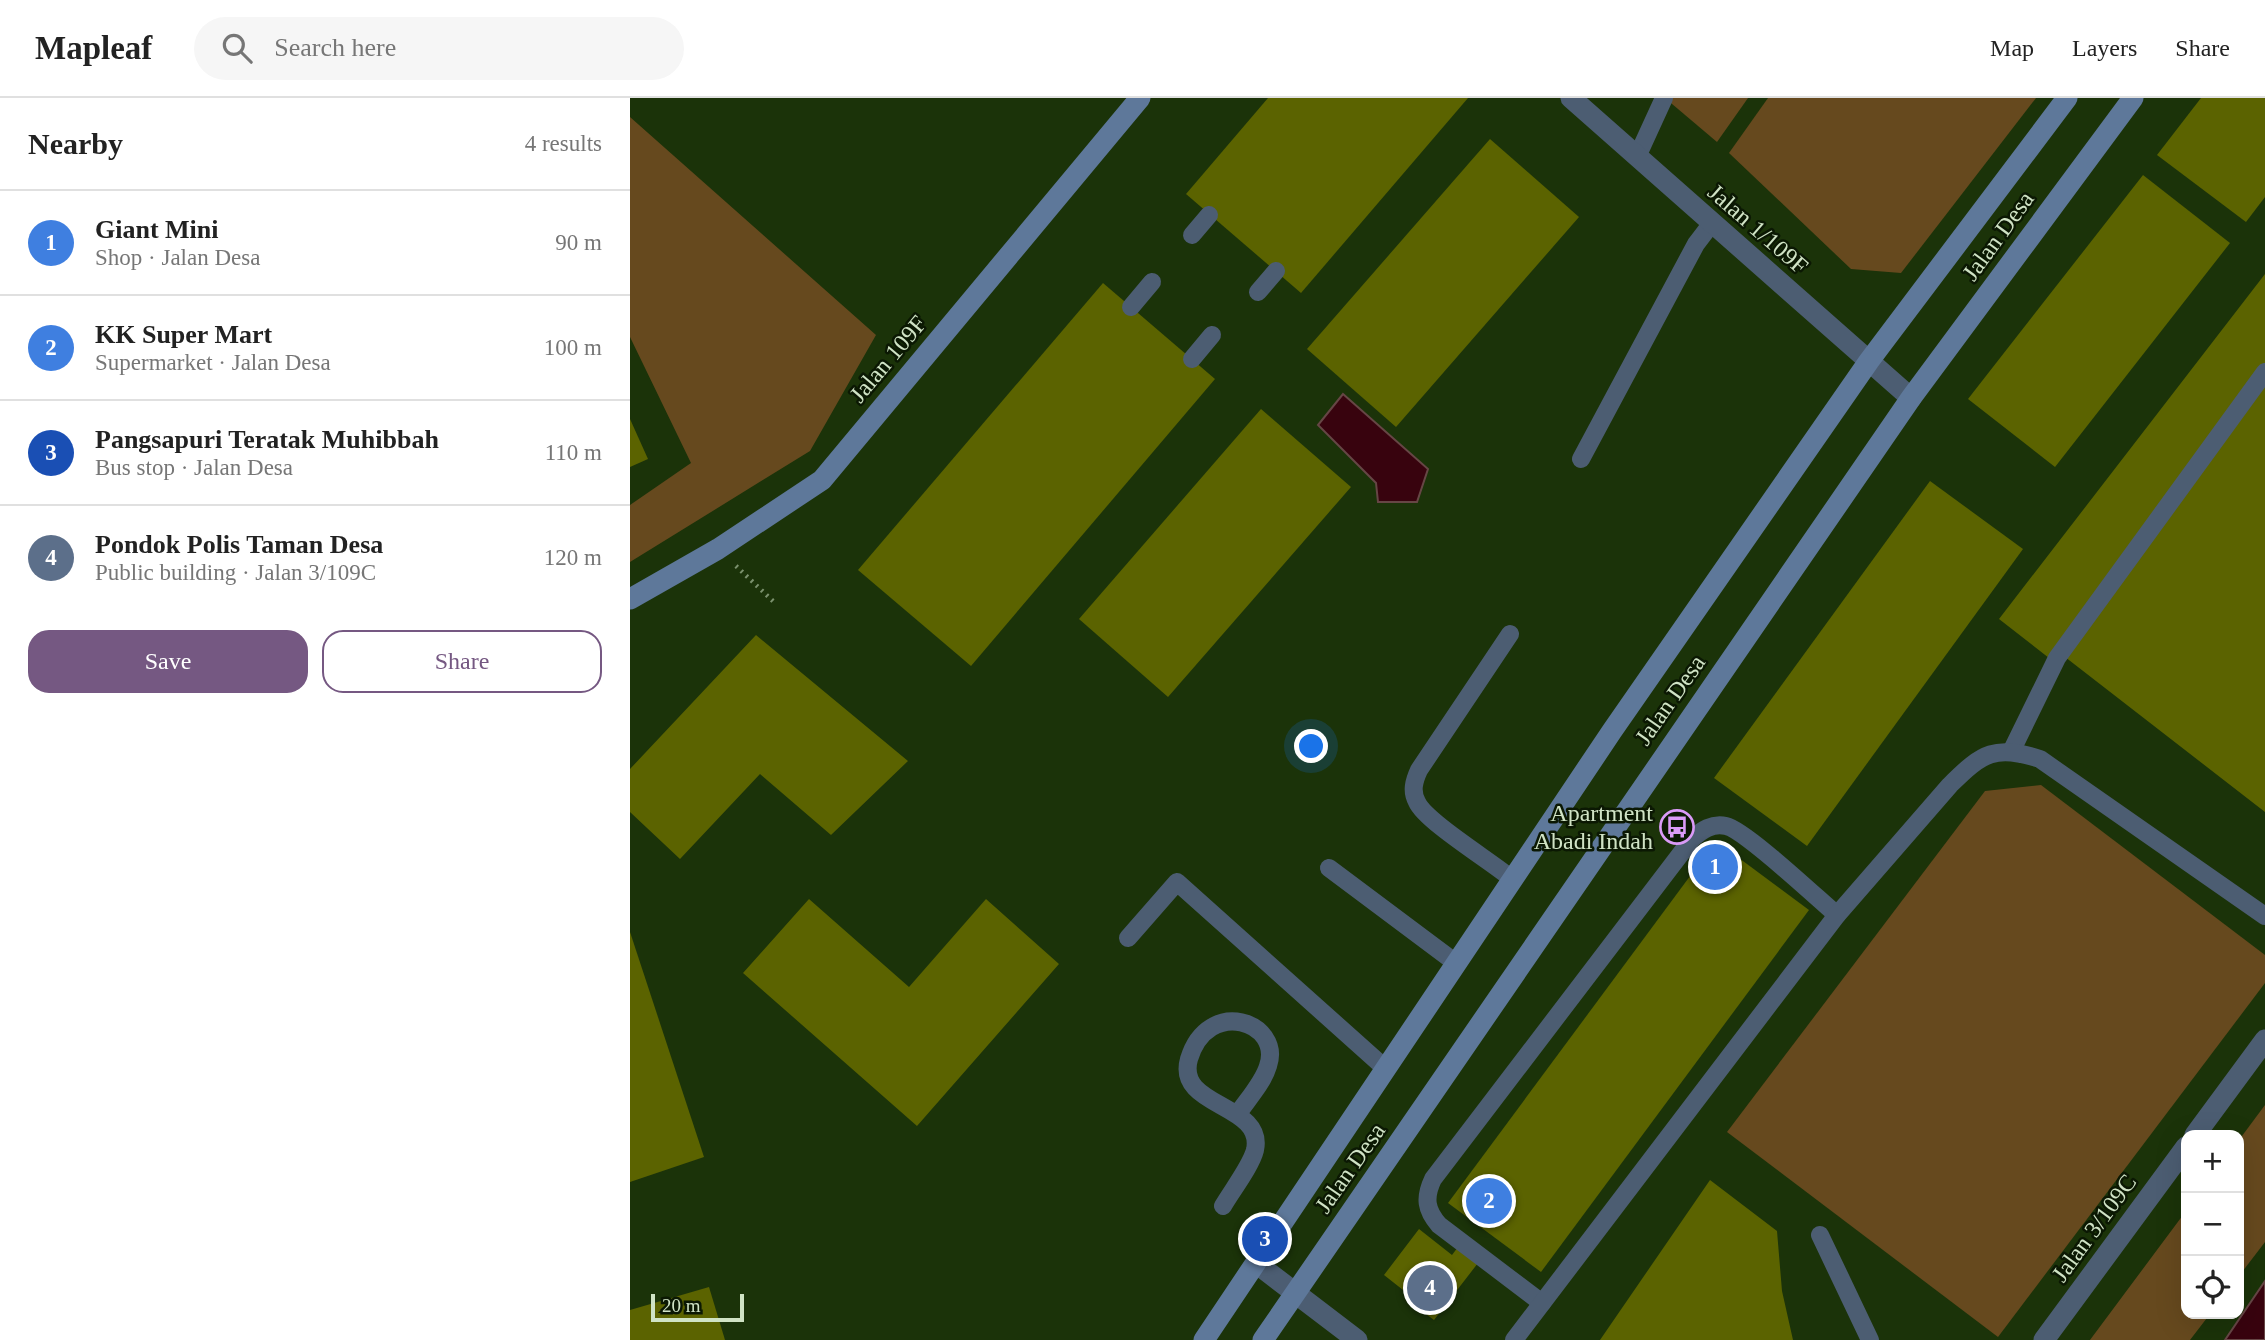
<!DOCTYPE html>
<meta charset="utf-8">
<style>
:root{--surface:#fff;--page:#f6f6f6;--text:#222;--muted:#767676;--line:#e0e0e0;--accent:#755882}
body{margin:0;font-family:Georgia,serif;background:var(--page);color:var(--text)}
.controls{position:absolute;right:21px;bottom:21px;display:grid;overflow:hidden;border-radius:14px;box-shadow:0 7px 28px #0002}
.controls button{width:63px;height:63px;display:grid;place-items:center;padding:0;border:0;border-bottom:2px solid var(--line);background:var(--surface);color:var(--text);font:35px sans-serif}
.scale{position:absolute;left:21px;bottom:18px;width:93px;box-sizing:border-box;padding-left:7px;border:4px solid #d0e3c5;border-top:0;font-size:19px;line-height:24px;white-space:nowrap;color:#d0e3c5;-webkit-text-stroke:5px #0b1803;paint-order:stroke}
.you{position:absolute;left:682px;top:649px;width:24px;height:24px;margin:-18px;border:5px solid #fff;border-radius:50%;background:#1a73e8;box-shadow:0 0 0 10px #1a73e833}
.badge{display:grid;place-items:center;width:46px;height:46px;border-radius:50%;background:var(--accent);color:#fff;font-size:23px;font-weight:700}
.pin{position:absolute;translate:-50% -50%;border:4px solid #fff;box-shadow:0 2px 7px #0006}
.list{margin:0;padding:0;list-style:none}
h2{display:flex;justify-content:space-between;align-items:center;height:91px;margin:0;padding:0 28px;font-size:30px}
h2 small{font-size:23px;font-weight:400;color:var(--muted)}
.list li{display:grid;grid-template-columns:46px 1fr auto;gap:21px;align-items:center;box-sizing:border-box;height:105px;padding:0 28px;border-top:2px solid var(--line)}
.list b{display:block;font-size:26px;white-space:nowrap}
.list p{margin:0;font-size:23px;white-space:nowrap;color:var(--muted)}
.list em{font-size:23px;font-style:normal;color:var(--muted)}
.actions{display:flex;gap:14px;padding:21px 28px}
.actions a{flex:1;padding:16px 0;border:2px solid var(--accent);border-radius:21px;text-align:center;font-size:24px;color:var(--accent)}
.actions .main{background:var(--accent);color:#fff}
.icon{flex:none;width:38px;height:38px;fill:none;stroke:currentColor;stroke-width:2;stroke-linecap:round;stroke-linejoin:round}
.map{position:relative;flex:none;width:1635px;height:1242px;overflow:hidden}
header{display:flex;align-items:center;gap:42px;box-sizing:border-box;height:98px;padding:0 35px;background:var(--surface);border-bottom:2px solid var(--line)}
header strong{font-size:33px}
nav{display:flex;gap:38px;margin-inline-start:auto;font-size:24px}
.search{width:490px;height:63px;background:var(--page);display:flex;align-items:center;gap:18px;box-sizing:border-box;padding:0 24px;border-radius:38px;color:var(--muted);font-size:26px}
main{display:flex}
aside{flex:1;background:var(--surface)}
.map>svg:first-child{display:block}
</style>
<header>
<strong>Mapleaf</strong>
<div class="search"><svg class="icon" aria-label="search" viewBox="0 0 24 24"><circle cx="10" cy="10" r="6"/><path d="M15 15l6 6"/></svg>Search here</div>
<nav><a>Map</a><a>Layers</a><a>Share</a></nav>
</header>
<main>
<aside>
<h2>Nearby<small>4 results</small></h2>
<ul class="list">
<li><span class="badge" style="background:#3f7fe0">1</span><div><b>Giant Mini</b><p>Shop · Jalan Desa</p></div><em>90 m</em></li>
<li><span class="badge" style="background:#3f7fe0">2</span><div><b>KK Super Mart</b><p>Supermarket · Jalan Desa</p></div><em>100 m</em></li>
<li><span class="badge" style="background:#1a4fb4">3</span><div><b>Pangsapuri Teratak Muhibbah</b><p>Bus stop · Jalan Desa</p></div><em>110 m</em></li>
<li><span class="badge" style="background:#5c6f8a">4</span><div><b>Pondok Polis Taman Desa</b><p>Public building · Jalan 3/109C</p></div><em>120 m</em></li>
</ul>
<div class="actions"><a class="main">Save</a><a>Share</a></div>
</aside>
<div class="map">
<svg width="1635" height="1242" viewBox="0 0 1635 1242">
<rect width="100%" height="100%" fill="#1b3309"/>
<!-- green -->
<g fill="#66491e">
<path d="M1035,0H1118L1087,44Z"/>
<path d="M1138,0H1406L1271,175L1221,171L1099,55Z"/>
<path d="M0,19L246,237L180,353L0,464V407L61,365L0,239Z"/>
<path d="M1411,687L1635,857V885L1368,1239L1097,1034L1355,693Z"/>
<path d="M1635,1007V1144L1609,1178V1042Z"/>
<path d="M1556,1113V1216H1580L1560,1242H1460Z"/>
</g>
<!-- water -->
<g fill="#38030e" stroke="#664645" stroke-width="2">
<path d="M713,296L798,371L787,404H748L746,385L688,327Z"/>
<path d="M1635,1183V1242H1595Z"/>
</g>
<!-- building -->
<g fill="#5b6300">
<path d="M638,0H838L671,195L556,96Z"/>
<path d="M1571,0H1635V99L1616,124L1527,57Z"/>
<path d="M860,41L949,119L766,329L677,251Z"/>
<path d="M1513,77L1600,145L1425,369L1338,301Z"/>
<path d="M1635,176V714L1426,552L1419,560L1369,521Z"/>
<path d="M473,185L585,281L341,568L228,472Z"/>
<path d="M631,311L721,389L538,599L449,521Z"/>
<path d="M0,321L18,361L0,369Z"/>
<path d="M1300,383L1393,451L1177,748L1084,680Z"/>
<path d="M126,537L278,663L201,737L130,676L50,761L0,714V671Z"/>
<path d="M1086,743L1179,812L911,1174L818,1105Z"/>
<path d="M179,801L279,889L356,801L429,866L287,1028L113,875Z"/>
<path d="M0,834L74,1059L0,1084Z"/>
<path d="M1080,1082L1147,1133L1152,1193L1163,1242H970Z"/>
<path d="M789,1131L822,1157L828,1149L848,1165L804,1222L784,1207L787,1203L754,1177Z"/>
<path d="M79,1189L95,1242H0V1212Z"/>
</g>
<g fill="none" stroke-linecap="round" stroke-linejoin="round">
<!-- path -->
<path stroke="#7b916d" stroke-width="4.5" stroke-dasharray="2 5" stroke-linecap="butt" d="M106,468L146,506"/>
<!-- lane -->
<g stroke="#4c5d72" stroke-width="18">
<path d="M1007,59L1034,0"/>
<path d="M562,137L579,117"/>
<path d="M628,194L646,173"/>
<path d="M501,209L522,184"/>
<path d="M562,261L582,237"/>
<path d="M951,361L1066,146L1082,125"/>
<path d="M880,536L789,672C784,683 781,693 787,704C795,723 862,764 882,781"/>
<path d="M1382,652L1427,560L1635,274"/>
<path d="M699,770L826,865"/>
<path d="M498,840L547,784L756,971"/>
<path d="M593,1108C601,1094 621,1068 625,1052C635,1005 545,1010 559,961C578,898 653,924 638,968C633,985 617,1002 607,1017"/>
<path d="M1190,1137L1240,1242"/>
<path d="M912,1205L809,1127C796,1112 794,1100 803,1081L1062,741C1072,732 1082,725 1096,728C1115,732 1187,800 1207,817"/>
<path d="M884,1242L1207,817L1320,687C1353,654 1365,647 1410,661L1635,818"/>
</g>
<!-- street -->
<g stroke="#4c5d72" stroke-width="21">
<path d="M941,0L1281,300"/>
<path d="M1565,1037L1635,942"/>
<path d="M626,1165L727,1242"/>
<path d="M1414,1242L1556,1049"/>
</g>
<!-- secondary -->
<g stroke="#5e789a" stroke-width="21">
<path d="M0,501L88,451L192,382L510,0"/>
<path d="M574,1242L982,633L1239,263L1437,0"/>
<path d="M633,1242L1281,300L1503,0"/>
</g>
</g>
<!-- icons -->
<defs>
<g id="bus-ring" transform="scale(1.75)"><circle r="9.5" fill="#0b1803" stroke="#da9af7" stroke-width="1.5"/><path d="M-5-6H5V4H4V6H2V4H-2V6H-4V4H-5ZM-3.5-4V0h7V-4ZM-3.5 1.2v1.5H-2V1.2ZM2 1.2v1.5H3.5V1.2Z" fill="#da9af7"/></g>
</defs>
<g fill-rule="evenodd">
<use href="#bus-ring" x="1047" y="729"/>
</g>
<g text-anchor="middle" dominant-baseline="central" stroke-width="5" stroke-linejoin="round" paint-order="stroke">
<!-- street labels -->
<g font-size="24" fill="#d0e3c5" stroke="#0b1803">
<text transform="translate(1128 131) rotate(41)">Jalan 1/109F</text>
<text transform="translate(1368 138) rotate(-54)">Jalan Desa</text>
<text transform="translate(258 261) rotate(-50)">Jalan 109F</text>
<text transform="translate(1040 602) rotate(-55)">Jalan Desa</text>
<text transform="translate(720 1070) rotate(-55)">Jalan Desa</text>
<text transform="translate(1464 1130) rotate(-54)">Jalan 3/109C</text>
</g>
<!-- poi labels -->
<g font-size="24" fill="#d0e3c5" stroke="#0b1803" text-anchor="end">
<text x="1023" y="715">Apartment<tspan x="1023" dy="28">Abadi Indah</tspan></text>
</g>
</g>
</svg>
<div class="controls">
<button>+</button>
<button>−</button>
<button><svg class="icon" aria-label="locate" viewBox="0 0 24 24"><circle cx="12" cy="12" r="6"/><path d="M12 2v4M12 18v4M2 12h4M18 12h4"/></svg></button>
</div>
<div class="scale">20 m</div>
<div class="you"></div>
<div class="pin badge" style="left:1085px;top:769px;background:#3f7fe0">1</div>
<div class="pin badge" style="left:859px;top:1103px;background:#3f7fe0">2</div>
<div class="pin badge" style="left:635px;top:1141px;background:#1a4fb4">3</div>
<div class="pin badge" style="left:800px;top:1190px;background:#5c6f8a">4</div>
</div>
</main>
